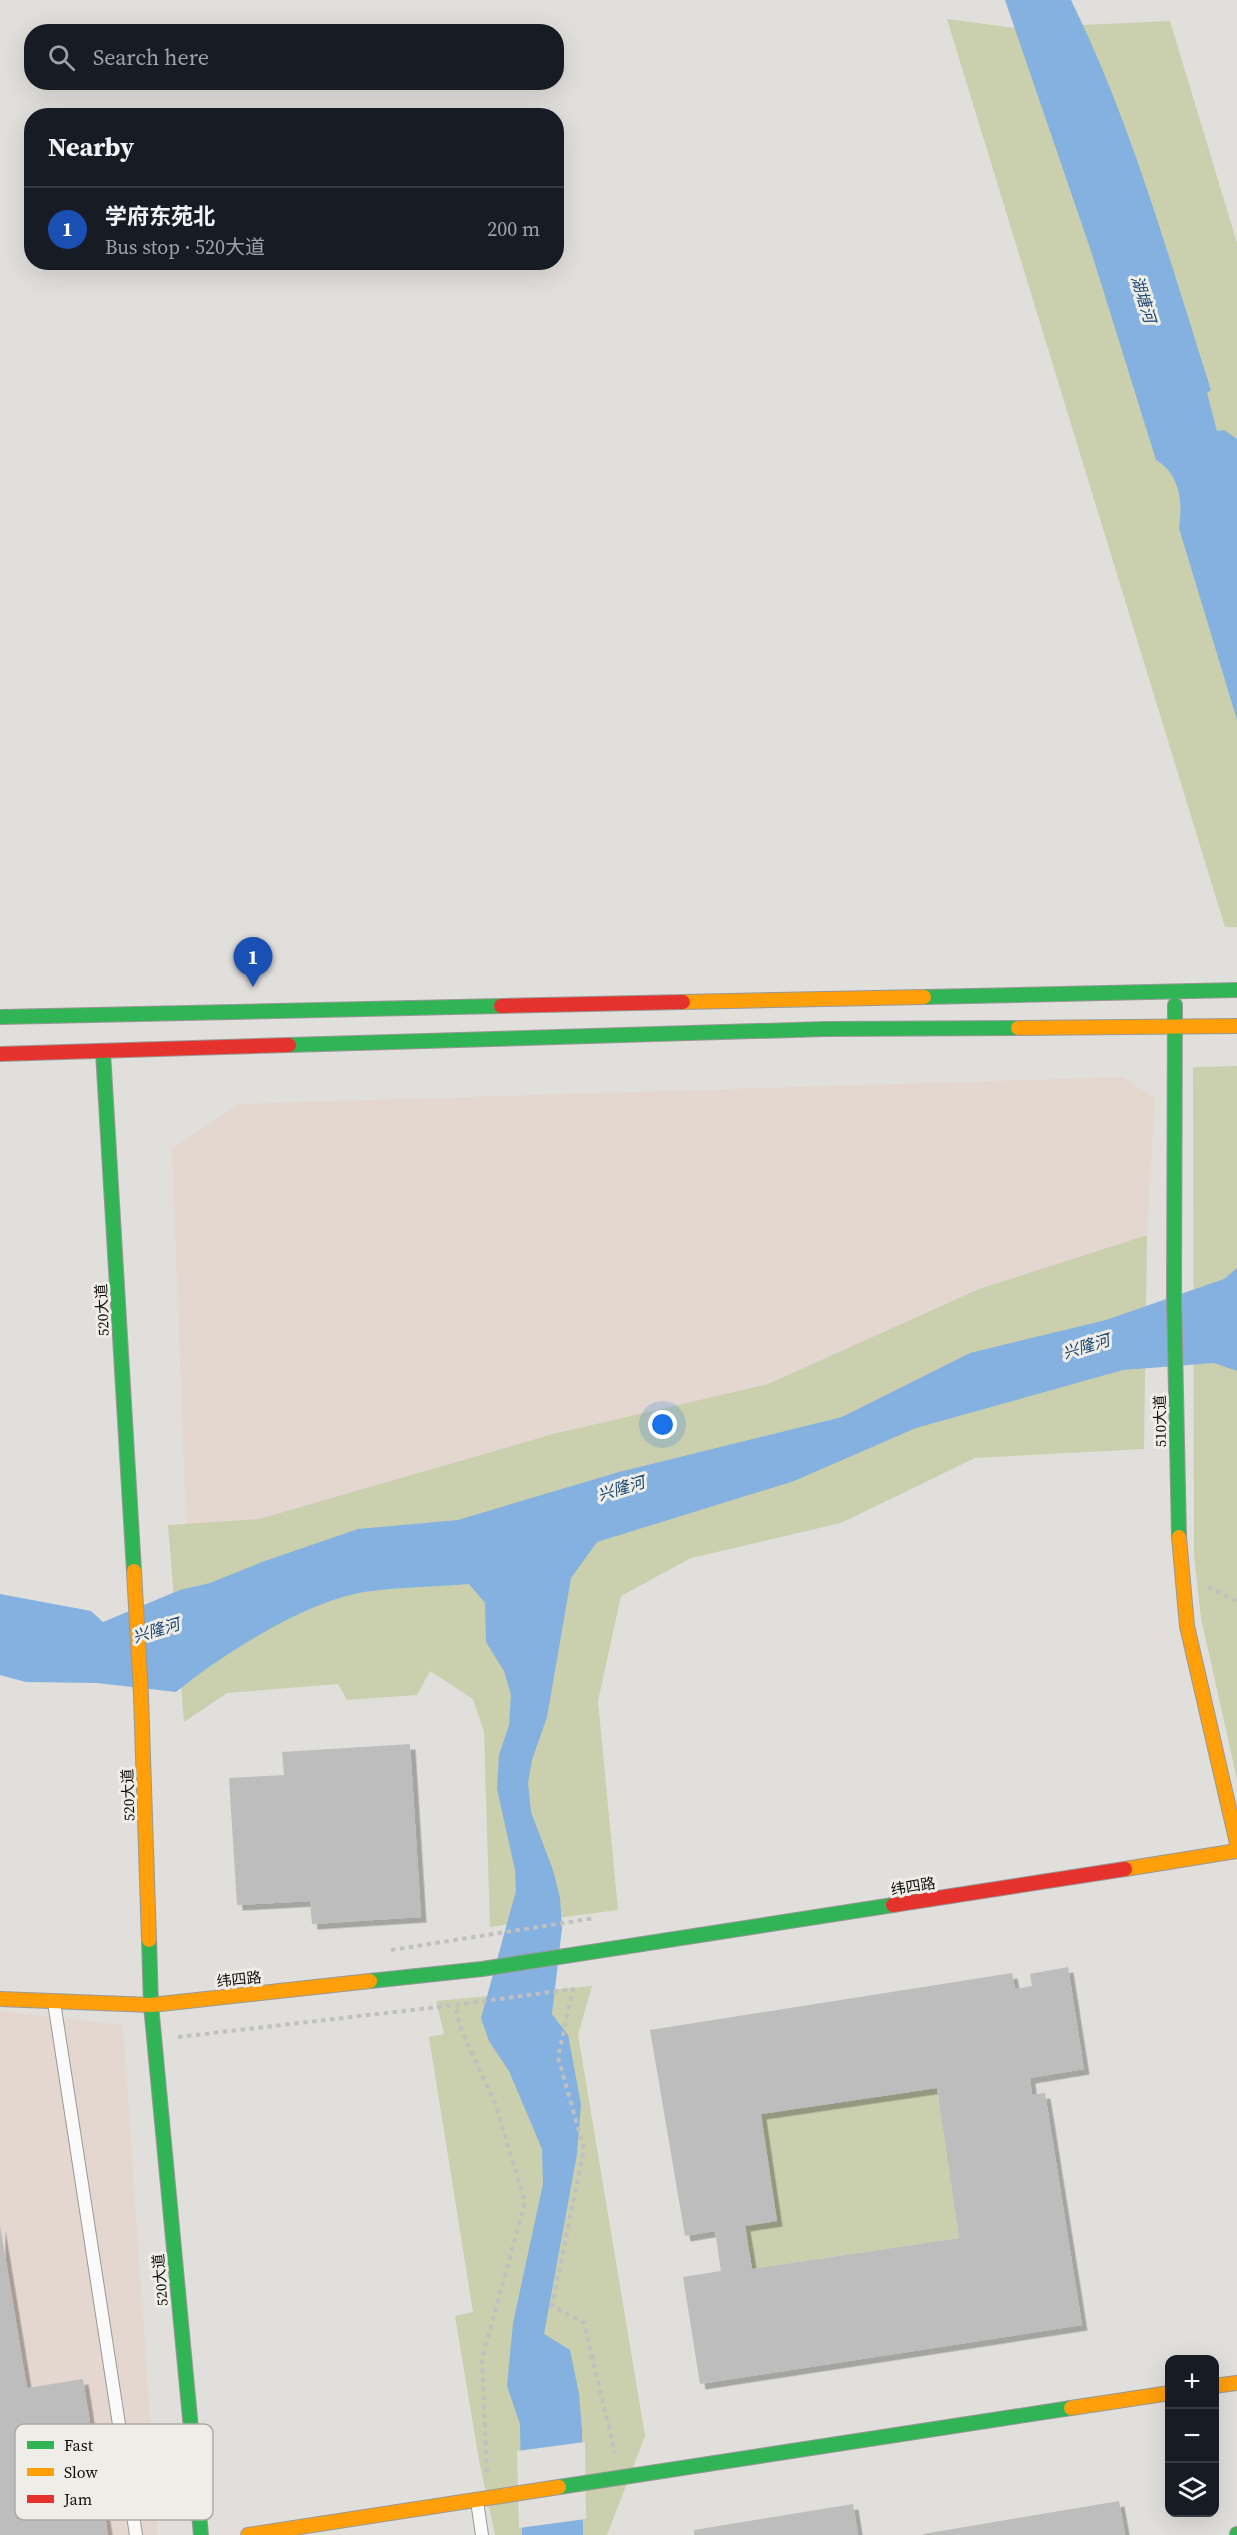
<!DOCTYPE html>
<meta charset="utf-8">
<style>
:root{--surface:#171b24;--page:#20242c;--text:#f1f3f6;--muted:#9ea1a6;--line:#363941;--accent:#adadae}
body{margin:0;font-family:"Source Serif 4","Noto Sans SC",serif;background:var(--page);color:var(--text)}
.controls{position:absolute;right:18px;bottom:18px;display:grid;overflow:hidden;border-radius:12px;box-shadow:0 6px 24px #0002}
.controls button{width:54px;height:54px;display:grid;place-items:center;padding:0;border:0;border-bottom:2px solid var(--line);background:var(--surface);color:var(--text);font:30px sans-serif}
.you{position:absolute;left:663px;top:1425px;width:21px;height:21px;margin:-15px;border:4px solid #fff;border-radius:50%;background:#1a73e8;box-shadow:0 0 0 9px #1a73e833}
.badge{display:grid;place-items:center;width:39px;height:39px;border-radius:50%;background:var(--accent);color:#fff;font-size:20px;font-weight:700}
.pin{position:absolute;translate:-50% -50px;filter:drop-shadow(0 2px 3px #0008)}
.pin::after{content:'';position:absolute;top:32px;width:21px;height:18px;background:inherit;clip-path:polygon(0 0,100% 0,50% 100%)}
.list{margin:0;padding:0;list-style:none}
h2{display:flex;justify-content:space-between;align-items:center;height:78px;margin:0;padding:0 24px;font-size:26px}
h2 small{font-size:20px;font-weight:400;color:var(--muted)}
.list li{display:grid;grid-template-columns:39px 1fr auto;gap:18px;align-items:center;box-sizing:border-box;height:84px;padding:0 24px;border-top:2px solid var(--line)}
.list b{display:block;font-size:22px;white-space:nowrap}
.list p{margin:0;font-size:20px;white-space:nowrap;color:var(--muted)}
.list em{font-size:20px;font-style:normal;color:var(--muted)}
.icon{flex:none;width:33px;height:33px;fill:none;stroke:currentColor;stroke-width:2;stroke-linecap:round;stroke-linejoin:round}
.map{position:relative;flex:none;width:1237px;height:2535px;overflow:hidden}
.search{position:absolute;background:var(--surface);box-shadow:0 6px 24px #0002;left:24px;top:24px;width:540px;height:66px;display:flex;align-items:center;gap:15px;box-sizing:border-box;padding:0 21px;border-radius:24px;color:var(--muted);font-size:22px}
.panel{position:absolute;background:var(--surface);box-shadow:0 6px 24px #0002;left:24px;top:108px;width:540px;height:162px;border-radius:24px}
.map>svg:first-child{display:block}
</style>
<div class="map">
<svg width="1237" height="2535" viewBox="0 0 1237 2535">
<defs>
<filter id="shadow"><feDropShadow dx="5.5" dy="5.5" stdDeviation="0" flood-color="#0004"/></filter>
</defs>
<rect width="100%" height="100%" fill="#e0dfdc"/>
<!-- industrial -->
<g fill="#e4d7cf">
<path d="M1123,1077L1155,1098L1147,1235L979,1289L768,1384L553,1434L259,1519L186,1524L172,1148L239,1104Z"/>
<path d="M0,2011L123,2025L158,2535H0Z"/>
</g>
<!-- green -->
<g fill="#cacfae">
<path d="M947,19L1015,28L1170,21L1237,243V927H1225Z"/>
<path d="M1237,1066V1779L1201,1618L1194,1556L1193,1067Z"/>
<path d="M1147,1235L1144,1449L975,1458L841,1523L691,1558L621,1596L598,1701L618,1910L490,1927L484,1732L473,1699L430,1671L417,1695L347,1700L338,1684L227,1693L184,1722L168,1525L259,1519L553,1434L768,1384L979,1289Z"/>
<path d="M592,1986L578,2035L645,2436L607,2535H495L479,2460L455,2316L473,2312L429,2037L444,2034L436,2001Z"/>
<path d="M937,2088L959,2238L752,2269L745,2226L761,2114Z"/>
</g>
<!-- water -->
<g fill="#84b1df">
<path d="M1005,0H1071C1132,124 1169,259 1211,390L1207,393L1217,431L1224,430L1237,439V720L1179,528C1183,502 1180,474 1156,460L1091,251Z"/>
<path d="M1237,1268V1371L1214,1363L1123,1370L916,1428L794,1481L597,1542L571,1578L547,1717L532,1760L528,1783L531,1812L553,1870L560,1898L562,1928L552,2014L568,2035L581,2104L577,2154L544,2334L570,2350L579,2394L582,2431L583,2535H522L520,2424L507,2386L513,2323L543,2184L542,2149L509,2071L489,2041L481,2018L516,1891L515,1870L497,1789L499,1755L509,1725L511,1695L504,1671L486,1642L485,1603L469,1584C434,1587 399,1587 364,1592C304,1602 223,1654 176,1692L97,1683L26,1682L0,1675V1594L91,1611L103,1622L180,1590L210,1583L262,1562L358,1529L458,1520L619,1472L842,1417L970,1353L1106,1320L1224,1279Z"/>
</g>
<!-- pier -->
<path fill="#e0dfdc" d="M585,2442L586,2519L519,2528L517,2451Z"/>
<!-- building -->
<g fill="#bebdbd" fill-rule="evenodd" filter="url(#shadow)">
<path d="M410,1744L421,1917L312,1924L310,1901L237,1905L229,1778L284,1775L282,1752Z"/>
<path d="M1068,1967L1084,2069L1030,2078L1032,2095L1045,2093L1082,2325L700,2384L683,2277L721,2271L715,2231L685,2236L650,2030L1012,1973L1015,1989L1032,1986L1030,1974ZM937,2088L959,2238L752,2269L745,2226L777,2221L761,2114Z"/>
<path d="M0,2225L27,2388L83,2379L108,2535H0Z"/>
<path d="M1119,2501L1125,2535H923V2534Z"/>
<path d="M853,2504L858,2535H694V2530Z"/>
</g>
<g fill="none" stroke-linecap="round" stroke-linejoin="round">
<!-- lane casing -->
<g stroke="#999896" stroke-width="14">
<g id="lane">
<path d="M54,2002L136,2535"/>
<path d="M477,2501L482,2535"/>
</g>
</g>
<!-- fast casing -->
<g stroke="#999896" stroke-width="16">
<g id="fast">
<path d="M924,997L1237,990"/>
<path d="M1175,1005L1174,1296L1179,1537"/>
<path d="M0,1017L501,1006"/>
<path d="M289,1045L826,1029L1018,1028"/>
<path d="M103,1052L134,1571"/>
<path d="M149,1940L151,2005L201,2535"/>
<path d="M370,1981L482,1969L893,1905"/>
<path d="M559,2487L1071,2408"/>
<path d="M1237,2534V2535"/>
</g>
</g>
<!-- slow casing -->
<g stroke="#999896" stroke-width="16">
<g id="slow">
<path d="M683,1002L924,997"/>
<path d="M1018,1028L1237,1026"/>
<path d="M1179,1537L1187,1626L1237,1843"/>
<path d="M134,1571L141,1695L149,1940"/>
<path d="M1125,1869L1237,1851"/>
<path d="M0,1999L151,2005L370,1981"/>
<path d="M1214,2386L1237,2383"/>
<path d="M1071,2408L1170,2393"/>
<path d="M248,2535L559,2487"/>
</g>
</g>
<!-- jam casing -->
<g stroke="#999896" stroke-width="16">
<g id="jam">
<path d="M501,1006L683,1002"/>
<path d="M0,1054L289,1045"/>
<path d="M893,1905L1125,1869"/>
</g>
</g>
<!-- path -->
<g stroke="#c1c0c0" stroke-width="4" stroke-dasharray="4.5 4.5" stroke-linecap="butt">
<path d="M1208,1587L1237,1601"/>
<path d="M391,1950L595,1918"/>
<path d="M178,2037L455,2005"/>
<path d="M487,2472L482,2359L525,2202L495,2103L460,2027L455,2005L573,1989L558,2057L584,2149L552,2306L584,2323L615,2453"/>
</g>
<!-- lane -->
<use href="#lane" stroke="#fafafa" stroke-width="12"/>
<!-- fast -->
<use href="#fast" stroke="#30b455" stroke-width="14"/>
<!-- slow -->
<use href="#slow" stroke="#ff9f0a" stroke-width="14"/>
<!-- jam -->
<use href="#jam" stroke="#e5322d" stroke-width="14"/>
</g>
<g text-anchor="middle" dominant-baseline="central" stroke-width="6" stroke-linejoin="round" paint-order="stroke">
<!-- street labels -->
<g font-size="15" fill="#100f0d" stroke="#efede7">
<text transform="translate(102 1310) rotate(-93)">520大道</text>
<text transform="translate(1160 1421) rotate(-91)">510大道</text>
<text transform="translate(128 1795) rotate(-92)">520大道</text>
<text transform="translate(913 1886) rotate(-9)">纬四路</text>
<text transform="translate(239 1979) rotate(-6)">纬四路</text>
<text transform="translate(160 2280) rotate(-95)">520大道</text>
</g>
<!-- water labels -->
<g font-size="16" font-style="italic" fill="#194672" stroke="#efede7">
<text transform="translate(1144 299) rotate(73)">湖塘河</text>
<text transform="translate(1086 1346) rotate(-17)">兴隆河</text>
<text transform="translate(621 1488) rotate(-17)">兴隆河</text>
<text transform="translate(156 1630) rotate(-17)">兴隆河</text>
</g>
</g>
<!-- legend -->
<rect x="15" y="2424" width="198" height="96" rx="9" fill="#efede7" stroke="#acaaa6" stroke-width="1.5"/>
<rect x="27" y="2441" width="27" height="8" fill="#30b455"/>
<rect x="27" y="2468" width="27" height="8" fill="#ff9f0a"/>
<rect x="27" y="2495" width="27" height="8" fill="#e5322d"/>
<g font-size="16" fill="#100f0d">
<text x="64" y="2451">Fast</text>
<text x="64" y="2478">Slow</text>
<text x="64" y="2505">Jam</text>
</g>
</svg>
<div class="controls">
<button>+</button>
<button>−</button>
<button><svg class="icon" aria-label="layers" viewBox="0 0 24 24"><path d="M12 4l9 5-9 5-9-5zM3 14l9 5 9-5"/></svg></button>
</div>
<div class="you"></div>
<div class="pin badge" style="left:253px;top:987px;background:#1a4fb4">1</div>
<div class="search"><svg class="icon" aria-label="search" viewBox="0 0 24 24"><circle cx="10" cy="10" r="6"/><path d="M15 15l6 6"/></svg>Search here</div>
<section class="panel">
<h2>Nearby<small></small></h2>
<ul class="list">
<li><span class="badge" style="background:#1a4fb4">1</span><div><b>学府东苑北</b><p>Bus stop · 520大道</p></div><em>200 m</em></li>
</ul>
</section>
</div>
